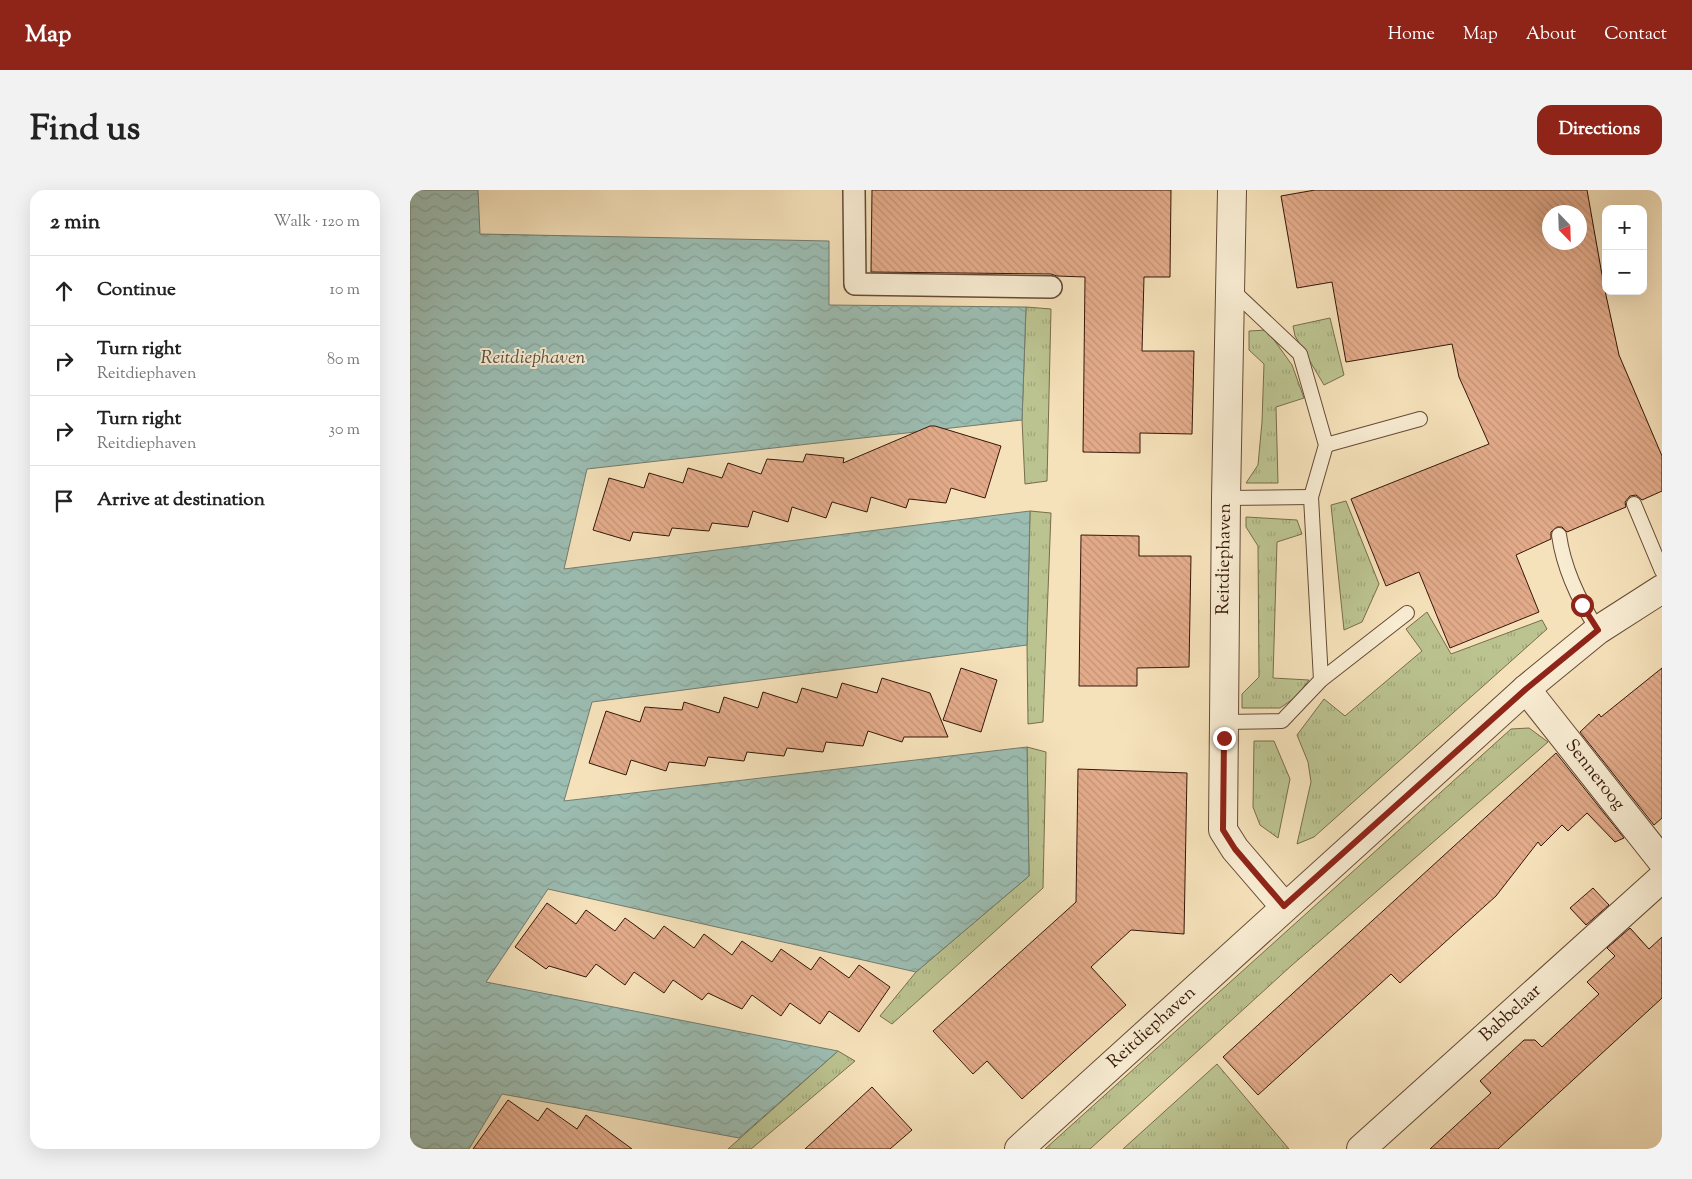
<!DOCTYPE html>
<meta charset="utf-8">
<style>
:root{--surface:#fff;--page:#f2f2f2;--text:#222;--muted:#767676;--line:#e0e0e0;--accent:#8f2418}
body{margin:0;font-family:"Sorts Mill Goudy",serif;background:var(--page);color:var(--text)}
.controls{position:absolute;right:15px;top:15px;display:grid;overflow:hidden;border-radius:10px;box-shadow:0 5px 20px #0002}
.controls button{width:45px;height:45px;display:grid;place-items:center;padding:0;border:0;border-bottom:1px solid var(--line);background:var(--surface);color:var(--text);font:25px sans-serif}
.compass{position:absolute;left:1132px;top:15px;width:45px;height:45px;border-radius:50%;background:var(--surface);box-shadow:0 5px 20px #0002;rotate:157deg}
.stop{position:absolute;width:15px;height:15px;margin:-11px;border:4px solid #8f2418;border-radius:50%;background:#fff}
.stop.end{background:#8f2418;border-color:#fff;box-shadow:0 1px 5px #0008}
.list{margin:0;padding:0;list-style:none}
h2{display:flex;justify-content:space-between;align-items:center;height:65px;margin:0;padding:0 20px;font-size:21px}
h2 small{font-size:16px;font-weight:400;color:var(--muted)}
.list li{display:grid;grid-template-columns:32px 1fr auto;gap:15px;align-items:center;box-sizing:border-box;height:70px;padding:0 20px;border-top:1px solid var(--line)}
.list b{display:block;font-size:19px;white-space:nowrap}
.list p{margin:0;font-size:16px;white-space:nowrap;color:var(--muted)}
.list em{font-size:16px;font-style:normal;color:var(--muted)}
.icon{flex:none;width:28px;height:28px;fill:none;stroke:currentColor;stroke-width:2;stroke-linecap:round;stroke-linejoin:round}
.map{position:relative;flex:none;width:1252px;height:959px;overflow:hidden;border-radius:15px}
header{display:flex;align-items:center;gap:30px;box-sizing:border-box;height:70px;padding:0 25px;background:var(--accent);color:#fff}
header strong{font-size:24px}
nav{display:flex;gap:28px;margin-inline-start:auto;font-size:18px}
.intro{display:flex;align-items:center;justify-content:space-between;box-sizing:border-box;height:120px;padding:0 30px}
h1{margin:0;font-size:35px}
.button{padding:12px 22px;border-radius:15px;background:var(--accent);color:#fff;font-size:18px;font-weight:700}
main{display:flex;gap:30px;padding:0 30px}
aside{flex:1;background:var(--surface);border-radius:15px;box-shadow:0 5px 20px #0002}
.map>svg:first-child{display:block}
</style>
<header>
<strong>Map</strong>
<nav><a>Home</a><a>Map</a><a>About</a><a>Contact</a></nav>
</header>
<div class="intro"><h1>Find us</h1><a class="button">Directions</a></div>
<main>
<aside>
<h2>2 min<small>Walk · 120 m</small></h2>
<ul class="list">
<li><svg class="icon" aria-label="ahead" viewBox="0 0 24 24"><path d="M12 20V5M6 11l6-6 6 6"/></svg><div><b>Continue</b></div><em>10 m</em></li>
<li><svg class="icon" aria-label="right" viewBox="0 0 24 24"><path d="M7 20v-9h11M14 6l5 5-5 5"/></svg><div><b>Turn right</b><p>Reitdiephaven</p></div><em>80 m</em></li>
<li><svg class="icon" aria-label="right" viewBox="0 0 24 24"><path d="M7 20v-9h11M14 6l5 5-5 5"/></svg><div><b>Turn right</b><p>Reitdiephaven</p></div><em>30 m</em></li>
<li><svg class="icon" aria-label="arrive" viewBox="0 0 24 24"><path d="M6 21V4h12l-3 4 3 4H6"/></svg><div><b>Arrive at destination</b></div></li>
</ul>
</aside>
<div class="map">
<svg width="1252" height="959" viewBox="0 0 1252 959">
<defs>
<pattern id="grass-tufts" width="24" height="20" patternUnits="userSpaceOnUse" patternTransform="scale(1.25)"><rect width="24" height="20" fill="#bbc390"/><path d="M3 7l-1-3M5 7V3M7 7l1-3M15 17l-1-3M17 17v-4M19 17l1-3" fill="none" stroke="#a1a77b"/></pattern>
<pattern id="water-waves" width="16" height="10" patternUnits="userSpaceOnUse" patternTransform="scale(1.25)"><rect width="16" height="10" fill="#9cbdb2"/><path d="M0 5q4-4 8 0t8 0" fill="none" stroke="#87a298"/></pattern>
<pattern id="building-back-hatch" width="6" height="6" patternUnits="userSpaceOnUse" patternTransform="scale(1.25)"><rect width="6" height="6" fill="#e3ab8a"/><path d="M-1 5l2 2M0 0l6 6M5-1l2 2" fill="none" stroke="#c39276"/></pattern>
</defs>
<rect width="100%" height="100%" fill="#f5e1ba"/>
<filter id="stains"><feTurbulence type="fractalNoise" baseFrequency=".004" numOctaves="4"/><feColorMatrix values="0 0 0 0 .2 0 0 0 0 .09 0 0 0 0 .02 0 0 0 .5 -.17"/></filter>
<radialGradient id="worn" r=".72"><stop offset=".6" stop-color="#630" stop-opacity="0"/><stop offset="1" stop-color="#630" stop-opacity=".3"/></radialGradient>
<!-- grass -->
<g fill="url(#grass-tufts)" stroke="#786d4c">
<path d="M616,117L641,119L637,291L615,294L612,230Z"/>
<path d="M920,128L934,185L914,195L885,146L883,136Z"/>
<path d="M857,140L882,175L894,208L866,217L868,293H836L848,275L852,232L854,174L839,160V141Z"/>
<path d="M936,311L969,394L952,432L934,440L921,315Z"/>
<path d="M620,321L641,323L633,532L618,534L617,455Z"/>
<path d="M836,327L887,330L892,344L867,352L863,488L899,490L886,507L870,518H832V504L849,487L848,356L836,337Z"/>
<path d="M1017,422L1041,464L1132,430L1137,439L904,647L887,654L901,592L898,572L887,545L914,509L935,526L1012,461L996,439Z"/>
<path d="M1119,538L1138,552L881,776L680,959H635L1101,539Z"/>
<path d="M844,551H864L880,589L868,648L850,635L843,617Z"/>
<path d="M617,557L636,562L633,698L482,834L470,826L506,782L619,686Z"/>
<path d="M428,861L445,871L341,959H318Z"/>
<path d="M807,874L879,959H713Z"/>
</g>
<!-- water -->
<path fill="url(#water-waves)" stroke="#737b6e" d="M0,0H68L70,44L419,51V115L616,117L612,230L177,279L154,379L620,321L617,455L182,512L154,611L617,557L619,686L506,782L138,699L76,792L428,861L329,948L92,904L59,959H0Z"/>
<!-- building -->
<g fill="url(#building-back-hatch)" stroke="#361709" fill-rule="evenodd">
<path d="M462,0H761L760,87H734L732,161H784L782,244L730,243V263L673,262L675,87L647,86L641,84L461,82Z"/>
<path d="M905,0H1177L1194,96L1209,165L1252,266V301L1232,310L1226,305L1220,306L1215,312L1216,317L1157,342L1152,337H1147L1141,342V349L1106,365L1129,422L1040,458L1009,382L976,396L941,309L1079,254L1049,187L1042,154L936,172L922,92L887,98L871,6ZM1140,22H1170V52H1140Z"/>
<path d="M520,236H525L591,256L575,308L541,298L536,313L499,309L496,318L461,307L457,322L422,312L416,328L382,317L378,332L343,321L338,337L302,333L299,341L262,338L259,346L223,342L220,351L183,340L199,288L234,298L239,283L273,293L278,278L312,288L318,273L351,284L357,269L393,272L396,264L434,268L433,273Z"/>
<path d="M671,345L729,346V366H781L779,477L727,478V496H669Z"/>
<path d="M551,478L587,490L571,542L533,530Z"/>
<path d="M1252,478V628L1244,635L1170,542L1189,524L1191,527Z"/>
<path d="M472,488L520,503L538,547H494L492,552L458,541L453,556L416,552L413,562L377,558L374,566L337,562L334,571L298,567L295,576L259,572L256,581L221,570L216,585L179,573L196,521L230,532L235,517L272,520L274,512L309,523L314,507L348,518L353,502L387,513L392,498L427,508L432,493L467,503Z"/>
<path d="M1146,563L1214,648L1205,652L1177,623L1158,641L1152,635L1131,656L1128,652L1086,706L990,793L981,784L848,905L813,867Z"/>
<path d="M668,579L777,583L774,744L721,740L681,777L716,815L612,909L577,871L563,884L523,841L666,712Z"/>
<path d="M1183,698L1199,715L1176,735L1160,718Z"/>
<path d="M137,713L166,734L176,720L205,741L215,728L244,749L254,736L284,758L294,744L322,765L332,751L362,772L371,759L401,780L410,767L439,788L449,775L480,797L449,842L419,821L410,834L380,813L371,826L342,805L332,819L298,803L292,810L263,790L254,803L224,782L215,795L186,774L176,787L139,776L136,779L105,757Z"/>
<path d="M1220,738L1239,759L1252,747V808L1088,959H1020L1081,903L1070,891L1114,850H1125L1132,857L1189,804L1177,792L1205,766L1197,758Z"/>
<path d="M462,897L502,940L480,959H395Z"/>
<path d="M98,910L128,931L137,918L167,939L176,925L222,959H63Z"/>
</g>
<g fill="none" stroke-linecap="round" stroke-linejoin="round">
<!-- service casing -->
<g stroke="#664a35" stroke-width="16">
<g id="service">
<path d="M916,255L1010,229"/>
<path d="M816,308L901,307"/>
<path d="M1224,314L1252,381"/>
<path d="M1149,345C1154,380 1169,411 1188,440"/>
<path d="M911,490L997,423"/>
<path d="M814,532L872,531L911,490L901,307L916,255L890,164L820,98"/>
</g>
</g>
<!-- pedestrian casing -->
<g stroke="#664a35" stroke-width="24">
<path id="pedestrian" d="M444,0L445,94L641,97"/>
</g>
<!-- minor casing -->
<g stroke="#664a35" stroke-width="30">
<g id="minor">
<path d="M822,0L816,308L813,640L825,659L874,716"/>
<path id="s1" d="M1116,499L1252,671"/>
<path id="s2" d="M609,959L1116,499L1188,440L1252,399"/>
<path id="s3" d="M951,959L1252,688"/>
</g>
</g>
<!-- service -->
<use href="#service" stroke="#f8ecd2" stroke-width="14"/>
<!-- pedestrian -->
<use href="#pedestrian" stroke="#f8ecd2" stroke-width="21"/>
<!-- minor -->
<use href="#minor" stroke="#f8ecd2" stroke-width="28"/>
</g>
<g fill="none" stroke-linecap="round" stroke-linejoin="round">
<!-- route -->
<path stroke="#8f2418" stroke-width="6" d="M814,548L813,640L825,659L874,716L1116,499L1188,440L1172,415"/>
</g>
<g text-anchor="middle" dominant-baseline="central" stroke-width="4" stroke-linejoin="round" paint-order="stroke">
<!-- street labels -->
<g font-size="18" fill="#361709" stroke="#f8ecd2">
<text transform="translate(815 369) rotate(-89)">Reitdiephaven</text>
<text stroke="none"><textPath href="#s1" startOffset="110">Senneroog</textPath></text>
<text stroke="none"><textPath href="#s3" startOffset="202">Babbelaar</textPath></text>
<text stroke="none"><textPath href="#s2" startOffset="180">Reitdiephaven</textPath></text>
</g>
<!-- water labels -->
<g font-size="19" font-style="italic" fill="#5a5144" stroke="#f8ecd2">
<text x="123" y="168">Reitdiephaven</text>
</g>
</g>
<rect width="100%" height="100%" filter="url(#stains)"/>
<rect width="100%" height="100%" fill="url(#worn)"/>
</svg>
<div class="controls">
<button>+</button>
<button>−</button>
</div>
<svg class="compass" viewBox="-18 -18 36 36"><path d="M0-13l5 13h-10z" fill="#e53935"/><path d="M0 13l5-13h-10z" fill="#767676"/></svg>
<div class="stop" style="left:1172px;top:415px"></div>
<div class="stop end" style="left:814px;top:548px"></div>
</div>
</main>
